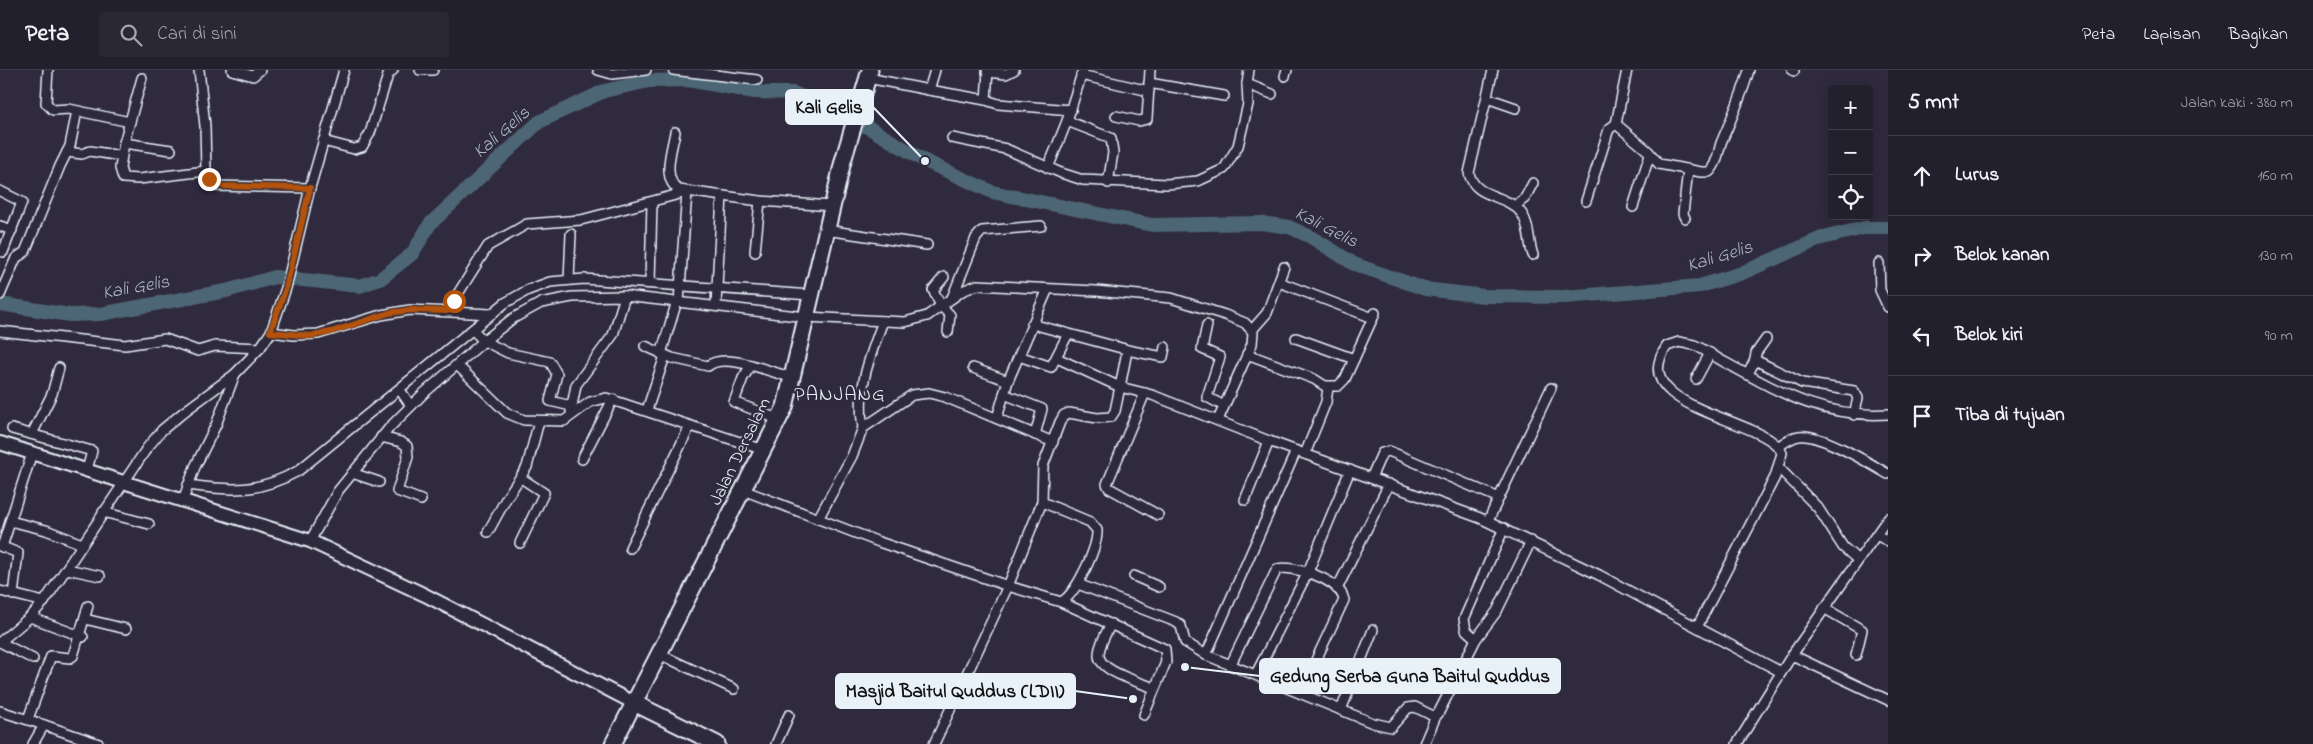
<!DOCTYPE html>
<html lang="id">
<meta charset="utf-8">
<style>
:root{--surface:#23202e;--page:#2b2836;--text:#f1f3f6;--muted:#a3a3aa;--line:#403e4a}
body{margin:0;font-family:"Indie Flower",sans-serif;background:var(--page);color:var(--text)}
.controls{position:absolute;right:15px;top:15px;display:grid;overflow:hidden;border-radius:5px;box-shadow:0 2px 12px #0003}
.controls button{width:45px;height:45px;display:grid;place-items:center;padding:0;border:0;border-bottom:1px solid var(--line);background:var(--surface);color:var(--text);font:25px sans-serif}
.stop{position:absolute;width:15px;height:15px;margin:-11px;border:4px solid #b45309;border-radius:50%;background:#fff}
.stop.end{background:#b45309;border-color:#fff;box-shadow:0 1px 5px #0008}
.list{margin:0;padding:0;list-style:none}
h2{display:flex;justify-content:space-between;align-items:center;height:65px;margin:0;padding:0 20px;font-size:21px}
h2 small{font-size:16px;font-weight:400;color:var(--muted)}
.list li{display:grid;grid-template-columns:32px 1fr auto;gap:15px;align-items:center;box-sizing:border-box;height:80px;padding:0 20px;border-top:1px solid var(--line)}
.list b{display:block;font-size:19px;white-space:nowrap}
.list em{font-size:16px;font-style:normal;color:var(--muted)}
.icon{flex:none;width:28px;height:28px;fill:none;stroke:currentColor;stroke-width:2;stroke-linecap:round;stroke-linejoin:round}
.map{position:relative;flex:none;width:1888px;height:674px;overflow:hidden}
header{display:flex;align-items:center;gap:30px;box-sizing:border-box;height:70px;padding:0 25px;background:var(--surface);border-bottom:1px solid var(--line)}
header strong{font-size:24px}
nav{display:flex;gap:28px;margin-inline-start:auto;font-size:18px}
.search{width:350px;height:45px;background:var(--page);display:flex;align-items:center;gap:12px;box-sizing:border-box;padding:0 18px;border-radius:5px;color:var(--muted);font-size:19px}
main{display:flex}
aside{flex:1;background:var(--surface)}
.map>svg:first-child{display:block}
</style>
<header>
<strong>Peta</strong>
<div class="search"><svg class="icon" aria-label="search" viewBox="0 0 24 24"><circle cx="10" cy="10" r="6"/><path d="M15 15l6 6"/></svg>Cari di sini</div>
<nav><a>Peta</a><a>Lapisan</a><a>Bagikan</a></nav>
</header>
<main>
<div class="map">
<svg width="1888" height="674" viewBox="0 0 1888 674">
<rect width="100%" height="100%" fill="#2f2a3d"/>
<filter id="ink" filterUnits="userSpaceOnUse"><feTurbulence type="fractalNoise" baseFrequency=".02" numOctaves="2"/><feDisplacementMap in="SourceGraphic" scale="10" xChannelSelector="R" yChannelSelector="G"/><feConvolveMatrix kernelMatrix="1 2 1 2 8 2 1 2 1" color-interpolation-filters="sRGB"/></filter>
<g filter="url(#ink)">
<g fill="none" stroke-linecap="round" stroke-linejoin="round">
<!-- river -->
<path stroke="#4d6674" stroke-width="14" d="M0,234L70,245L100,244L226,221L275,207L360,216L380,209L412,184L430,154L539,52L604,21L649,11L688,10L755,22L794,23L871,59L925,91L992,122L1152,155L1261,153L1289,157L1311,167L1354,194L1425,219L1484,226L1564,227L1700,216L1742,203L1822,168L1864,158H1888"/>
<!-- street casing -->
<g stroke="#e8f1f8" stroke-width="12">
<g id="street">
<path d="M48,0L46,33L53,40L69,39L130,52"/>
<path d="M199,0L205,56L206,101L213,116L310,118"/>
<path d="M232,0L253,6L260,0"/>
<path d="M420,0H433"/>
<path d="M598,0L612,4L646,0"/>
<path d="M673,0L757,10"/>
<path d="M1493,0L1469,103C1475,130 1508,123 1522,144C1530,155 1528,172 1533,185"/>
<path d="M1792,0L1794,1"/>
<path d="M987,2L1006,4L1014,0"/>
<path d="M1081,5L1149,21"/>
<path d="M1285,6L1287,0"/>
<path d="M142,8L124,73L171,80"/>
<path d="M868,8L929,20L935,0"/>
<path d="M1149,13L1224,26"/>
<path d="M1247,14L1272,24"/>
<path d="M929,20L986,30L988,0"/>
<path d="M1487,28L1516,38"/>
<path d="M986,30L998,34L1071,40"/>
<path d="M1116,46L1139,51L1147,49L1150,0"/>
<path d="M1067,51L1111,68L1113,83L1108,113"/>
<path d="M1616,54L1627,0"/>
<path d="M675,62C672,79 661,109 679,120L760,131L832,136"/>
<path d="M952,68L1006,79L1061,103L1083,110L1167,114L1198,111L1224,99L1238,76L1248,34L1247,14L1249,0"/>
<path d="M323,71L354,79L362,77L370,63L388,5L393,0"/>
<path d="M124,73L120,98L123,108L139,109L206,101"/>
<path d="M67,82L82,84L90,81L121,86"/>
<path d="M1048,98L1067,51L1083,0"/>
<path d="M0,121L22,132L3,182"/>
<path d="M1586,131L1609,59L1616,54L1648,81L1659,94L1701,102H1709C1717,95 1718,83 1721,73C1731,49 1742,26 1749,0"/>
<path d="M1515,136L1525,128L1533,113"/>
<path d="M1633,137L1650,84"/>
<path d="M1685,148L1683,144L1688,99"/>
<path d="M0,156L12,160"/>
<path d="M826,160L927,175"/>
<path d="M755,182L760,131"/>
<path d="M1879,193L1880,220L1888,237"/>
<path d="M944,207L933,220L941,236L950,245L948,262"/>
<path d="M569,210L571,164"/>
<path d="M1279,212L1373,248"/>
<path d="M650,213L652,132"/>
<path d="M0,225L16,188L25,182L60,96L70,76L77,41"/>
<path d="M952,228L976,168L982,161L1041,156"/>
<path d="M716,235L722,126"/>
<path d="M447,241L488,176L527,154L581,150L687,122L679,232"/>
<path d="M1032,254L1125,279L1127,281L1120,317L1057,288"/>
<path d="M1207,255L1202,279L1220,287L1207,327L1224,336"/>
<path d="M473,260L484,271L508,283L550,292L557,304L550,331L571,336"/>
<path d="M1252,260L1267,243L1284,197"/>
<path d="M0,261L125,275L165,269L198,281L215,276L260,278"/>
<path d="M271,262L294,265L318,264L381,245L410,240L491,244"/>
<path d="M1296,268L1354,289"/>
<path d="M645,276L672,288L708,296C718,287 739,292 751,295"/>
<path d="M1127,280L1163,287L1165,277"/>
<path d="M661,284L677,231"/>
<path d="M1247,284L1314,309L1328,318L1326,332L1305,384"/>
<path d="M1019,286L1051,297L1068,264"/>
<path d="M1755,290L1756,283L1766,269"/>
<path d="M457,295L507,343L524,350L564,351L590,332L606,328L764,380"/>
<path d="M973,298L1008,311"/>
<path d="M1748,304L1755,290L1802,313L1854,321L1858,328L1854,345"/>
<path d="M1696,309L1710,283"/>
<path d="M1326,316H1338L1345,309L1375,243"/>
<path d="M400,320L411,336"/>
<path d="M1145,323L1107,414L1109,418L1158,445"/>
<path d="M1004,324L1042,339L1035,365"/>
<path d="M647,340L665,286"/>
<path d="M571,341L576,315L613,265L625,226"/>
<path d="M997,348L1008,311L1047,221"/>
<path d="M780,350L734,332L743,308L751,295L793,308"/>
<path d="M863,358C856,320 870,286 883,251"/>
<path d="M12,359L92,381L87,400"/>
<path d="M32,364L52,324L59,298"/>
<path d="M381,367L401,372L407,376L408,387L397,421L421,430"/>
<path d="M1778,377C1785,372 1791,367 1799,366C1820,363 1869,393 1888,404"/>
<path d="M582,389L613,329"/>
<path d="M1779,398L1818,438L1843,477L1858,490"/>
<path d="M352,403L379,412"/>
<path d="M1371,408L1382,383L1389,381L1499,428"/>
<path d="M188,415C232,421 258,423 298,401L505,233L528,220L550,212L584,209L811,225"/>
<path d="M743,420L879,472L1008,516L1061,532C1076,525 1098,477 1097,460L1090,452L1042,432"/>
<path d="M183,430L195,397L216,355L235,304"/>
<path d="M1245,430L1269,371"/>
<path d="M103,442L149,454"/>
<path d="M818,449L852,386L863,358L912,325L929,323L945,327L1053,372"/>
<path d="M10,451L46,460L82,474"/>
<path d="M1488,451L1551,318"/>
<path d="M488,462L507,427L527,397L539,351"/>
<path d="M1876,465L1888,471"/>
<path d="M310,471L338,421L390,357L423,324L484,271L512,249L541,233L572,227L625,226L806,247L905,252L927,246L962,221L977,215L1096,221L1171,228L1225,245L1245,253L1253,262L1252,274L1218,350"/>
<path d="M520,473L544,423L521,408"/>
<path d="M0,476L18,483L13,525"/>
<path d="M2,477L32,383"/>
<path d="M630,478L690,356"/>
<path d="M67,499L100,506"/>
<path d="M1134,506L1159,517"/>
<path d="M1078,514L1176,552L1181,556L1185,572L1206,585L1373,653L1391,657L1408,638L1415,637L1433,646L1438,644L1476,569L1497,541L1531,471"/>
<path d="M1337,519L1389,414"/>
<path d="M0,521L44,532"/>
<path d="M1061,532L1165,579L1166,592L1144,645"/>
<path d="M1824,538L1862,560L1856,585"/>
<path d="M30,547L83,567"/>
<path d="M85,549L126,559"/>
<path d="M1111,554C1106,563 1100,573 1099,583C1096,601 1140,612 1154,618"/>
<path d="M1697,557L1775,407L1782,383C1769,348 1622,340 1667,276L1679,272L1694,275C1706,280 1716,288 1728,294C1783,324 1823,348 1888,344"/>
<path d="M1476,569L1466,560L1464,549L1504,458"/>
<path d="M0,572L30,547L44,532L147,378L162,360L185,341L235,304L260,278L271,262L286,218L310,118L344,0"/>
<path d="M0,572L33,589"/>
<path d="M659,584L734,619"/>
<path d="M1206,585L1296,381"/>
<path d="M1792,585L1888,630"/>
<path d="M1231,594L1277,499C1294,495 1340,509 1344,530L1301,622"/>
<path d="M1256,604L1308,502L1350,400"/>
<path d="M1341,640L1373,560"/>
<path d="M0,641L44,655"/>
<path d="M28,649L51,586L70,588L73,586L88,536"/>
<path d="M33,674L44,655L99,674"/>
<path d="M776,674L789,645"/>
<path d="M934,674L1008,516L1042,432L1043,396L1060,352L1064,345L1069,343L1097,348L1111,347L1115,341L1120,317L1152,325L1269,371L1480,448L1599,505L1781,602"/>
<path d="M1424,674L1436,646"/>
<path d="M1737,674L1792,585L1888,448"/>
</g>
</g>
<!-- secondary casing -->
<g stroke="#e8f1f8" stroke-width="16">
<path id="secondary" d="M0,373L310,471L425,525L634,633"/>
</g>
<!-- primary casing -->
<g stroke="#e8f1f8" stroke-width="19">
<g id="primary">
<path d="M634,633L717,674"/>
<path d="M613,674L785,337L843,91L870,0"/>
</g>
</g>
<!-- street -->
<use href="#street" stroke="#2f2a3d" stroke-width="9"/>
<!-- secondary -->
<use href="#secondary" stroke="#2f2a3d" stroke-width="12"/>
<!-- primary -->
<use href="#primary" stroke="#2f2a3d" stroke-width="15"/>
</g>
</g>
<g fill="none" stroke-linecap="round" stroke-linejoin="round" filter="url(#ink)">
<!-- route -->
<path stroke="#b45309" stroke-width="6" d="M209,109L213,116L310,118L286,218L270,262L310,266L331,262L389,243L410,240L447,241L454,231"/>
</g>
<g text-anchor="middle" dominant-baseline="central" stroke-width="4.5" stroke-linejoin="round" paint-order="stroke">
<!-- street labels -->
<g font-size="18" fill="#e8f1f8" stroke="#2f2a3d">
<text transform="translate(741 382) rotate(-64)">Jalan Dersalam</text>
</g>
<!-- water labels -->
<g font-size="19" font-style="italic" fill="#aab9c3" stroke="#2f2a3d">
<text transform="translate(502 63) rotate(-41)">Kali Gelis</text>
<text transform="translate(1326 158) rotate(27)">Kali Gelis</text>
<text transform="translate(1720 187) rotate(-17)">Kali Gelis</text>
<text transform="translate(136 218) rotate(-10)">Kali Gelis</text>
</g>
<!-- quarter labels -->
<g font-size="20" letter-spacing="1" fill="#e8f1f8" stroke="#2f2a3d">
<text x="840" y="325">PANJANG</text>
</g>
</g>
<!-- callouts -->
<path fill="none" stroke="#e8f1f8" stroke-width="2" d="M925 91L873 37M1185 597L1260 606M1133 629L1075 621"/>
<g fill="#e8f1f8" stroke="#2f2a3d" stroke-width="2">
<circle cx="925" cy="91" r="5"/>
<circle cx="1185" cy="597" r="5"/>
<circle cx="1133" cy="629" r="5"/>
</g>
<g fill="#e8f1f8" stroke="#e8f1f8" stroke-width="2">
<rect x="786" y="20" width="87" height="34" rx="5"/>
<rect x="1260" y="589" width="300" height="34" rx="5"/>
<rect x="836" y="604" width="239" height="34" rx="5"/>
</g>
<g font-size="19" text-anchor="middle" font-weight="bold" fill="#111">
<text x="829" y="43">Kali Gelis</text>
<text x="1410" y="612">Gedung Serba Guna Baitul Quddus</text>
<text x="955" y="627">Masjid Baitul Quddus (LDII)</text>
</g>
</svg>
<div class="controls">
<button>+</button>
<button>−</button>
<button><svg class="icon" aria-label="locate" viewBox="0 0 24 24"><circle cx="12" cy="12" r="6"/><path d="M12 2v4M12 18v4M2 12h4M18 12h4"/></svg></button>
</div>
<div class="stop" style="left:454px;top:231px"></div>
<div class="stop end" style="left:209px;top:109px"></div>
</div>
<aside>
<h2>5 mnt<small>Jalan kaki · 380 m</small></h2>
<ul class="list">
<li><svg class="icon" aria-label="ahead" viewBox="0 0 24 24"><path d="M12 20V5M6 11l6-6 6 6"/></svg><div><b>Lurus</b></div><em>160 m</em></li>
<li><svg class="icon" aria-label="right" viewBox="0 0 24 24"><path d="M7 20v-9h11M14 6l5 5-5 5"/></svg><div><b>Belok kanan</b></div><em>130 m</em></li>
<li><svg class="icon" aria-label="left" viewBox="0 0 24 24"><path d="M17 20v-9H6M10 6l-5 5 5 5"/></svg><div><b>Belok kiri</b></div><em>90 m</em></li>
<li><svg class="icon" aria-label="arrive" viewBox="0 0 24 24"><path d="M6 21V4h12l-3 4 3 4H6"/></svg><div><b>Tiba di tujuan</b></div></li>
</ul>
</aside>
</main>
